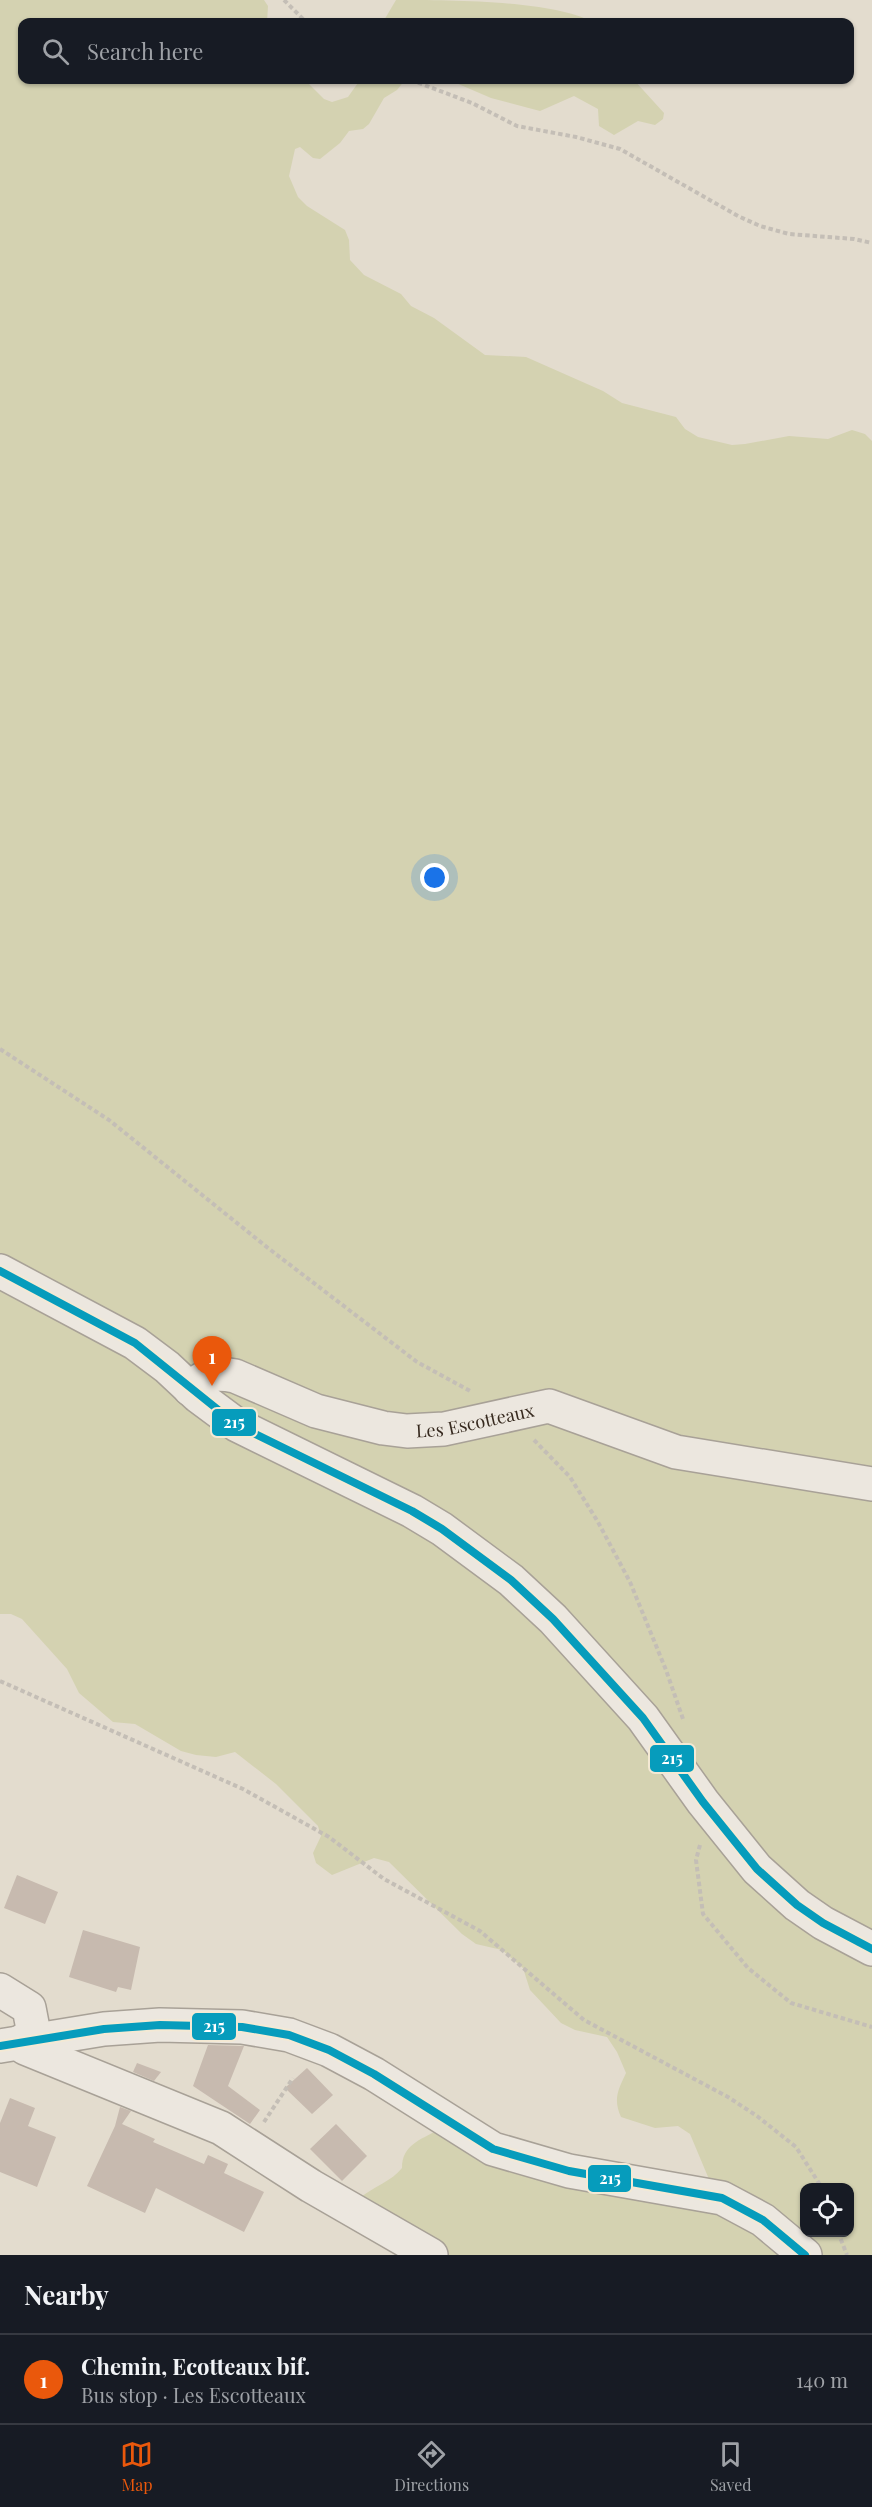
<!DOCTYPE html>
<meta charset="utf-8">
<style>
:root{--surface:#171b24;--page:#20242c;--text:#f1f3f6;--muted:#9ea1a6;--line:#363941;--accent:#ea580c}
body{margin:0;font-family:"Playfair Display",serif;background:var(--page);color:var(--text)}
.controls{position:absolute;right:18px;bottom:18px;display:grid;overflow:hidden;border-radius:12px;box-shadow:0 2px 4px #0004}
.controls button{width:54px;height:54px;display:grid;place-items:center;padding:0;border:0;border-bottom:2px solid var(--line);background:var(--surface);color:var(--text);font:30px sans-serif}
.you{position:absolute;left:435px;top:878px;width:21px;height:21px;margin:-15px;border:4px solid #fff;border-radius:50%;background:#1a73e8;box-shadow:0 0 0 9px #1a73e833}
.badge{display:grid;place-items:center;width:39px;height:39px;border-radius:50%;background:var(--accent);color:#fff;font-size:20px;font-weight:700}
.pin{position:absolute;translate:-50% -50px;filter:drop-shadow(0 2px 3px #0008)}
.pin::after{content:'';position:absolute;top:32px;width:21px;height:18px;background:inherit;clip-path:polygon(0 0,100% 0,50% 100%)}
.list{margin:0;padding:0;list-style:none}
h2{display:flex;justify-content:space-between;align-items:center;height:78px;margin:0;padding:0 24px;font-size:26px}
h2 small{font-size:20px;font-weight:400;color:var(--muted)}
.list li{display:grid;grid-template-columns:39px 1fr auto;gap:18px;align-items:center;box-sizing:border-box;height:90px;padding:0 24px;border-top:2px solid var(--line)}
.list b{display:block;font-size:22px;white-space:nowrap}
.list p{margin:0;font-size:20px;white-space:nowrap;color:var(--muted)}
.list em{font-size:20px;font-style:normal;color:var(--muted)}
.icon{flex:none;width:33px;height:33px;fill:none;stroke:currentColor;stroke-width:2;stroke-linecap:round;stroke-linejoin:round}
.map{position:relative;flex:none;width:872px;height:2255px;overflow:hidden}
.search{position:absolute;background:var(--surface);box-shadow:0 2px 4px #0004;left:18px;right:18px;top:18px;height:66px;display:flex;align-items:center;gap:15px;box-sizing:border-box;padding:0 21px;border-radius:12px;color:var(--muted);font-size:22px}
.sheet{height:168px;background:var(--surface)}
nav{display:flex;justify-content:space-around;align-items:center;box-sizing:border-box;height:84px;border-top:2px solid var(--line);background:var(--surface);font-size:16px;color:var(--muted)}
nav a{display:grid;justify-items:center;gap:3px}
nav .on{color:var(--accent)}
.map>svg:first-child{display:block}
</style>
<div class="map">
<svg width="872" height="2255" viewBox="0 0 872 2255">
<rect width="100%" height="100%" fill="#e3dcce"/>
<!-- green -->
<g fill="#d4d2b1" fill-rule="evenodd">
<path d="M0,0H264L268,6L267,22H22V80H280L308,83L324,99L332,102L348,97L360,80H405L397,90L384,98L369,124L363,129L349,131L340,143L320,159L313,158L300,147L295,149L289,176L298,197L307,206L345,230L349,240L350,260L364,275L401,294L411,306L434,318L485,355L526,357L603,391L622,403L676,417L685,429L698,437L732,445L745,444L789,436L828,439L852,430L865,434L872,441V2255H445L360,2198C373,2187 392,2181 402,2168C402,2145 420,2140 438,2130L711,2184L690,2134L678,2126L655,2128L621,2117C613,2099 618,2090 626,2073L617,2052L607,2037L575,2030L561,2023L530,1990L523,1968L502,1950L476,1944L462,1934L389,1862L374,1858L332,1875L316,1863L313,1853L321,1836L318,1826L276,1784L235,1752L216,1757L196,1755L181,1751L135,1724L113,1722L79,1693L67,1669L22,1619L11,1614H0ZM804,2188H850V2232H804Z"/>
<path d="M396,0C448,0 550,0 593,22H383Z"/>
<path d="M449,80H634L664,113L663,119L655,125L638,121L614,135L599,126L598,109L574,96L540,111L491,98Z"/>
</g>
<!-- building -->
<g fill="#c7baaf">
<path d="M17,1875L58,1892L45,1924L4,1908Z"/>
<path d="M83,1930L140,1947L131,1990L118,1987L116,1992L69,1977Z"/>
<path d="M208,2045L244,2046L228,2086L260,2110L250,2124L193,2086Z"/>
<path d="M137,2063L161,2072L154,2081L133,2072Z"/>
<path d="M307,2068L333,2095L312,2114L285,2088Z"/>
<path d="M10,2098L35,2108L28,2126L56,2137L37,2187L0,2172V2123Z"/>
<path d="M120,2107L131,2111L122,2124L155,2139L153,2142L204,2164L208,2155L228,2164L224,2173L264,2192L244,2232L156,2188L145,2213L87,2186L115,2126Z"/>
<path d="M336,2124L367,2156L342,2181L310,2149Z"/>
</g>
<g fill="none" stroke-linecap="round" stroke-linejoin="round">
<!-- minor casing -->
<g stroke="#a8a197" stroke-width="36">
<g id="minor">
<path d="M0,1271L135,1343L167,1367L198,1396L237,1425L412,1511L442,1529L511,1580L553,1619L643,1718L703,1802L757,1869L797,1905L823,1923L872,1949"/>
<path id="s1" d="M190,1389C205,1374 214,1372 235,1376L316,1411L383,1428L407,1431L444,1429L549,1406L676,1452L872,1484"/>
<path d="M0,1990L29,2008L35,2039"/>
<path d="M22,2041L25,2048L221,2128L311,2186L431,2255"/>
<path d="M0,2046L104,2029L160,2025L242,2027L289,2035L329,2050L374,2074L493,2149L569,2171L722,2198L763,2220L805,2255"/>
</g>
</g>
<!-- path -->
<g stroke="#c4beb6" stroke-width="4" stroke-dasharray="4.5 3" stroke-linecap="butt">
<path d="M284,0L306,22"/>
<path d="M411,80L472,103L517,126L576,137L620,149L738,216L760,226L789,234L854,239L872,243"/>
<path d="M0,1049L109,1120L268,1248L417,1362L472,1392"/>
<path d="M534,1440L570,1477L598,1522L630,1582L666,1670L683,1719"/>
<path d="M0,1681L243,1789L329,1837L384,1879L480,1931L584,2020L728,2097L757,2116L796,2147L822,2188"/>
<path d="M700,1845L696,1860L703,1914L748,1968L791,2003L872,2027"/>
<path d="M264,2122L293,2078"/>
<path d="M838,2232L847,2255"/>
</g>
<!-- minor -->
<use href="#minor" stroke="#ece7df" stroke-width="33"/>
<!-- bus-1 casing -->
<g stroke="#f4e9d4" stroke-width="12">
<g id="bus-1">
<path d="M0,1271L135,1343L237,1425L412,1511L442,1529L511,1580L553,1619L643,1718L703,1802L757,1869L797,1905L823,1923L872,1949"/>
<path d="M0,2046L104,2029L160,2025L242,2027L289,2035L329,2050L374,2074L493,2149L569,2171L722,2198L763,2220L805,2255"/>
</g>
</g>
<!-- bus-1 -->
<use href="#bus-1" stroke="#069cbc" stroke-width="8"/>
</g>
<g text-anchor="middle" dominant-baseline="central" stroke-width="4.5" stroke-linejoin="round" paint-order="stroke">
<!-- street labels -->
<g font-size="18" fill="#372a1f" stroke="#f4e9d4">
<text stroke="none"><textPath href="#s1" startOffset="300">Les Escotteaux</textPath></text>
</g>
</g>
<g stroke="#f4e9d4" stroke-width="2">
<rect x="211" y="1408" width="46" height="29" rx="6" fill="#069cbc"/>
<rect x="649" y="1744" width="46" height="29" rx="6" fill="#069cbc"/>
<rect x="191" y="2012" width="46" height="29" rx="6" fill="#069cbc"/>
<rect x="587" y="2164" width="45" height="29" rx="6" fill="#069cbc"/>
</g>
<g font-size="16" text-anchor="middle" font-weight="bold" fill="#fff">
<text x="234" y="1428">215</text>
<text x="672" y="1764">215</text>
<text x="214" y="2032">215</text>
<text x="610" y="2184">215</text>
</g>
</svg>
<div class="controls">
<button><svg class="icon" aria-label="locate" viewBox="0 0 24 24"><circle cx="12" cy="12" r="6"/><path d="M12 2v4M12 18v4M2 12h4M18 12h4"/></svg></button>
</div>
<div class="you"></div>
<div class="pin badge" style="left:212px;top:1386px">1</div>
<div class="search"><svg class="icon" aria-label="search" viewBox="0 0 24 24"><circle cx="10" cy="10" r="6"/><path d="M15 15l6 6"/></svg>Search here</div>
</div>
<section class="sheet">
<h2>Nearby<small></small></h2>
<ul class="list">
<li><span class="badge">1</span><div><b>Chemin, Ecotteaux bif.</b><p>Bus stop · Les Escotteaux</p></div><em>140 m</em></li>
</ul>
</section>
<nav>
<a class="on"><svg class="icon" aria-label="map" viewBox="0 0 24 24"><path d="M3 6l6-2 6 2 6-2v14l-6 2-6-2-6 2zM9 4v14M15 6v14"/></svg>Map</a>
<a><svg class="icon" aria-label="directions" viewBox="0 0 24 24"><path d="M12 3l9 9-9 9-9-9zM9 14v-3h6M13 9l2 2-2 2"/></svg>Directions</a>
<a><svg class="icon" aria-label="saved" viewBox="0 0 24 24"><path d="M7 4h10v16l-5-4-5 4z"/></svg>Saved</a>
</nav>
